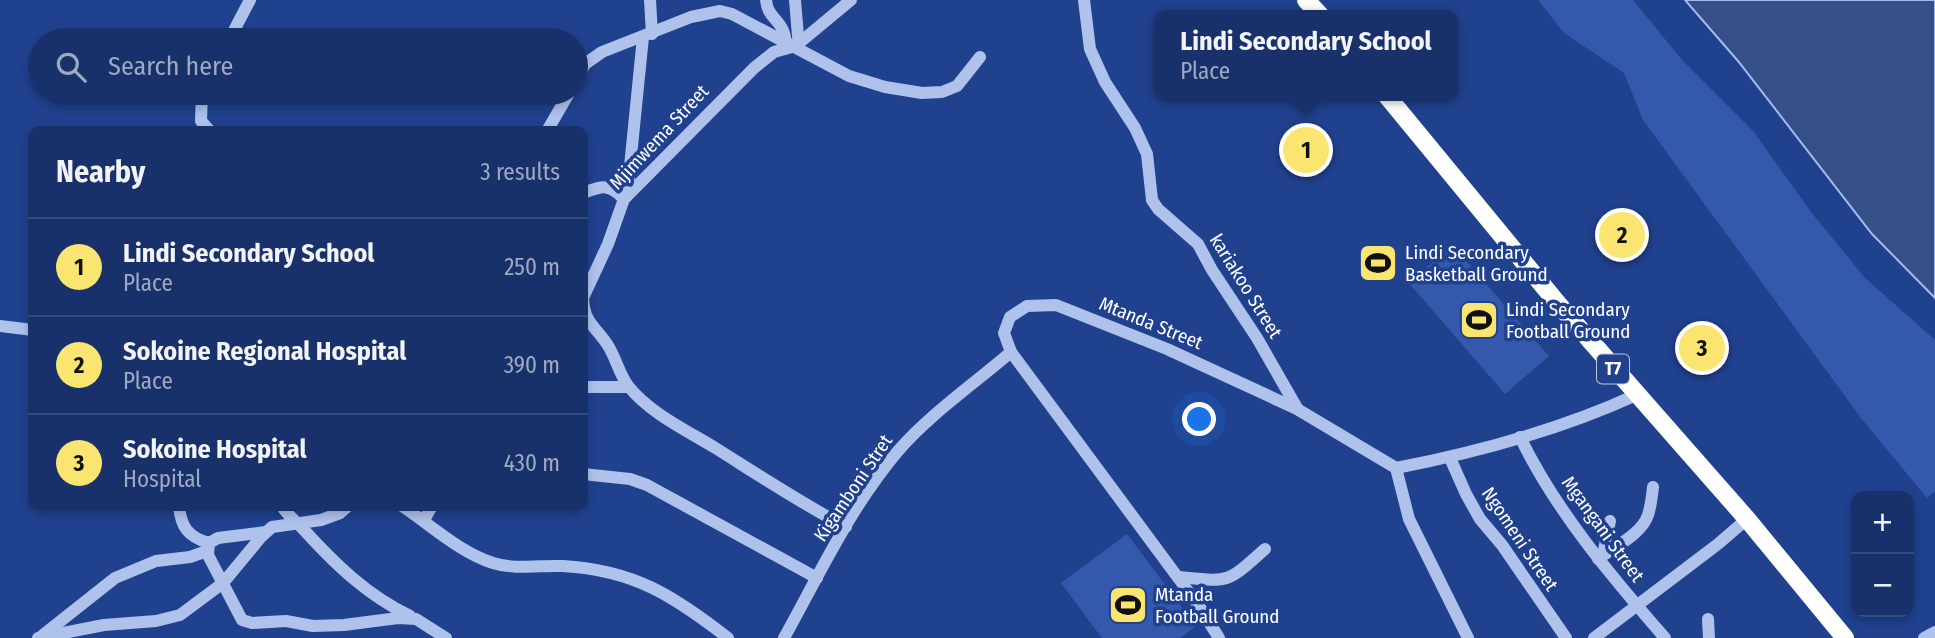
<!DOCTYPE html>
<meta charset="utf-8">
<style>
:root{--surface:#18316a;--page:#213970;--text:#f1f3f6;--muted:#9fa9c1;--line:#364c7e;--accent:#f9e570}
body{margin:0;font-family:"Fira Sans Condensed",sans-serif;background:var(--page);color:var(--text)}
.controls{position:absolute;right:21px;bottom:21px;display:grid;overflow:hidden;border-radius:14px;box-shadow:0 4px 10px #0003}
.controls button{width:63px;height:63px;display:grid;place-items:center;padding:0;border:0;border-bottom:2px solid var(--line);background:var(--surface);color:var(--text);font:35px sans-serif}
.you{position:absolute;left:1200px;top:420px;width:24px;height:24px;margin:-18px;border:5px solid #fff;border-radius:50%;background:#1a73e8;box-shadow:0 0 0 10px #1a73e833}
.badge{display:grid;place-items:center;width:46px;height:46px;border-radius:50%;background:var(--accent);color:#111;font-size:23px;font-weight:700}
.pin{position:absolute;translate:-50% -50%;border:4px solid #fff;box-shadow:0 2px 7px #0006}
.popup{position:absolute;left:1154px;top:10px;width:304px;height:91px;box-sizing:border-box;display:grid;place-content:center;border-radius:14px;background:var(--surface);filter:drop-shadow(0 2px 5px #0005);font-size:23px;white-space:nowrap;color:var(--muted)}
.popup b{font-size:26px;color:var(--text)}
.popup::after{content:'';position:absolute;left:50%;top:100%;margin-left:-14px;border:14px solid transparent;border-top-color:var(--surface)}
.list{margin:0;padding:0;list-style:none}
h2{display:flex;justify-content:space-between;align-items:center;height:91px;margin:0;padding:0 28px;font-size:30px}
h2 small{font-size:23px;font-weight:400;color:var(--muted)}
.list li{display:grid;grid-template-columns:46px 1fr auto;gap:21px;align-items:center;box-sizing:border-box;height:98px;padding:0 28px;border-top:2px solid var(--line)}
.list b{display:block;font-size:26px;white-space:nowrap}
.list p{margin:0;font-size:23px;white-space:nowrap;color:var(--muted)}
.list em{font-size:23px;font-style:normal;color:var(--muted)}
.icon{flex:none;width:38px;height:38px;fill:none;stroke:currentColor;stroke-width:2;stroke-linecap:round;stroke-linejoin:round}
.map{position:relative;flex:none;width:1935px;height:638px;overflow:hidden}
.search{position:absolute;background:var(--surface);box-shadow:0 4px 10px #0003;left:28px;top:28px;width:560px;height:77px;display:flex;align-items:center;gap:18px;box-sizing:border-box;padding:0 24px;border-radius:38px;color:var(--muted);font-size:26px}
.panel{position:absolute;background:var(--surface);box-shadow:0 4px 10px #0003;left:28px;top:126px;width:560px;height:385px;border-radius:14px}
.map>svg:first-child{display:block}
</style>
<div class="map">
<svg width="1935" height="638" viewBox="0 0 1935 638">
<rect width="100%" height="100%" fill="#20418e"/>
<!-- green -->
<g fill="#3459ac">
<path d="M1538,0H1633L1682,60L1753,131L1811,212L1865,278L1935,340V491L1927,498L1861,418L1643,120L1624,73L1564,33Z"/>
<path d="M1452,245L1549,356L1505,394L1409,283Z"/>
<path d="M1371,246L1396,268L1384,281L1359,259Z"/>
<path d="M1127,534L1196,626L1180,638H1102L1061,583Z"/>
</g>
<!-- water -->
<path fill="#374f88" stroke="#a3bbee" stroke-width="2" d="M1685,0H1935V298L1872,234L1738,61Z"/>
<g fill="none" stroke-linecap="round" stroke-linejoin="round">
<!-- minor -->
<g stroke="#afc2ec" stroke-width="12">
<path d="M650,0L652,34"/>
<path d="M766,0C768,21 784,18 786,44"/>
<path d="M795,0L799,48"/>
<path d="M1084,0L1090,49L1105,82L1135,128L1147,154L1152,200L1158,209L1198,244L1212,270L1257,338L1297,408"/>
<path d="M229,40L250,0"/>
<path d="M798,44L851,0"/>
<path d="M792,47L774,52L754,68L624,199L608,244L583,298C584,323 595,326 607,344C616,357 619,375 629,387C651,414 688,431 717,449C760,476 801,503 846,527"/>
<path d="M576,80L585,64L602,52L691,17L720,11L732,14L849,76L885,87L922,93L942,92L957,86L980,57"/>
<path d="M202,93L201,121L210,131"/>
<path d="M547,131L569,93"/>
<path d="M583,193C602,186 609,183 624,199"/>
<path d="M627,196L643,37"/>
<path d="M0,326L33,330"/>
<path d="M583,387H628"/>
<path d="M1520,437C1556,511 1611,576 1665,638"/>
<path d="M1450,458L1466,494L1480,519L1502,545L1566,638"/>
<path d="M1396,468L1409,519L1468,638"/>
<path d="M583,474L630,479L647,485L817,578"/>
<path d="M179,506C181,527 188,537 209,543"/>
<path d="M282,506C287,515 297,522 304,530C336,565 367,595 410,616"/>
<path d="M402,506C431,525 459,552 493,563C515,570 540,565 563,566C634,570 674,596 728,638"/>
<path d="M424,520L432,506"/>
<path d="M266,532L218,538L209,543L208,555L242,620L252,623L286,621L313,626L344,625L398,618L416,619L446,638"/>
<path d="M1603,555L1610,521"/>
<path d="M1598,559C1614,547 1642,534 1648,515C1651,506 1652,496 1653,487"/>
<path d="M1178,577C1230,582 1226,584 1265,549"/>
<path d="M1708,619L1709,638"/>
<path d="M43,635L115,578L156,561L190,557L207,551"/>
<path d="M38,638L104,625L156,621L180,615L223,583L261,537L272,527L321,520L340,513L348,506"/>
<path d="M784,638C819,575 851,506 898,451C929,415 975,383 1011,352"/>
<path d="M1219,638L1199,606L1011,352L1004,333L1010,317L1027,306L1056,305L1167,349L1297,409L1396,468C1478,452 1560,430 1636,395"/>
<path d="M1594,638L1718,544L1747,519"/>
<path d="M1924,638L1935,632"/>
</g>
<!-- highway -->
<g stroke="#fff" stroke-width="18">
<path d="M1306,0L1320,15"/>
<path d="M1387,96L1559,305L1747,519L1845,638"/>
</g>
</g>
<!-- icons -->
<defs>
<g id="stadium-square" transform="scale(2.0125)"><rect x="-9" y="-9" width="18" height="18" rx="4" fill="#f9e570" stroke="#20418e"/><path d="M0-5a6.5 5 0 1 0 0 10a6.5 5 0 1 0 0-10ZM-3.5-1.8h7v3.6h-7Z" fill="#111"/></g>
</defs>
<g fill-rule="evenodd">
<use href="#stadium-square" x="1378" y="263"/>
<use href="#stadium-square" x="1479" y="320"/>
<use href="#stadium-square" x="1128" y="605"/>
</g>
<g text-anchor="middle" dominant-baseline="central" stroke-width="7" stroke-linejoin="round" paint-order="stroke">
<!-- shield labels -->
<rect fill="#20418e" stroke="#bcc6dd" stroke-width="2" x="1597" y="354.5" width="32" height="29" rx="5"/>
<g font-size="18" font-weight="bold" fill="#fff">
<text x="1613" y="369">T7</text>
</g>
<!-- street labels -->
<g font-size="19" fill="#fff" stroke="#20418e">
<text transform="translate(659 137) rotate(-47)">Mjimwema Street</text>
<text transform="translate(1246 286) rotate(58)">kariakoo Street</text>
<text transform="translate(1151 323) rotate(22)">Mtanda Street</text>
<text transform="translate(853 488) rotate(-56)">Kigamboni Stret</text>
<text transform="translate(1603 529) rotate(54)">Mgangani Street</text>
<text transform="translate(1520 539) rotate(56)">Ngomeni Street</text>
</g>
<!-- poi labels -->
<g font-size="19" fill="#fff" stroke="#20418e" text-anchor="start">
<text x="1405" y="252">Lindi Secondary<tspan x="1405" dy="22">Basketball Ground</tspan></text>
<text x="1506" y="309">Lindi Secondary<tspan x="1506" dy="22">Football Ground</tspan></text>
<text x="1155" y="594">Mtanda<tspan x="1155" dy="22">Football Ground</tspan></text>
</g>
</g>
</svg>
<div class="controls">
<button>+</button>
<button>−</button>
</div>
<div class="you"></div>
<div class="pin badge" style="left:1306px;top:150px">1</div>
<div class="popup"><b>Lindi Secondary School</b>Place</div>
<div class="pin badge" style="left:1622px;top:235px">2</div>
<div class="pin badge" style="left:1702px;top:348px">3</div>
<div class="search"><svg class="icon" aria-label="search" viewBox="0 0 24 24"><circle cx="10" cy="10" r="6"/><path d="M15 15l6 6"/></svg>Search here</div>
<section class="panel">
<h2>Nearby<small>3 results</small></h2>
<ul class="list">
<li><span class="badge">1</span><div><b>Lindi Secondary School</b><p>Place</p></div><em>250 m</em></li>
<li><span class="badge">2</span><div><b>Sokoine Regional Hospital</b><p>Place</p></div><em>390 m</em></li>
<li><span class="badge">3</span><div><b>Sokoine Hospital</b><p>Hospital</p></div><em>430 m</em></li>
</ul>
</section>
</div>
